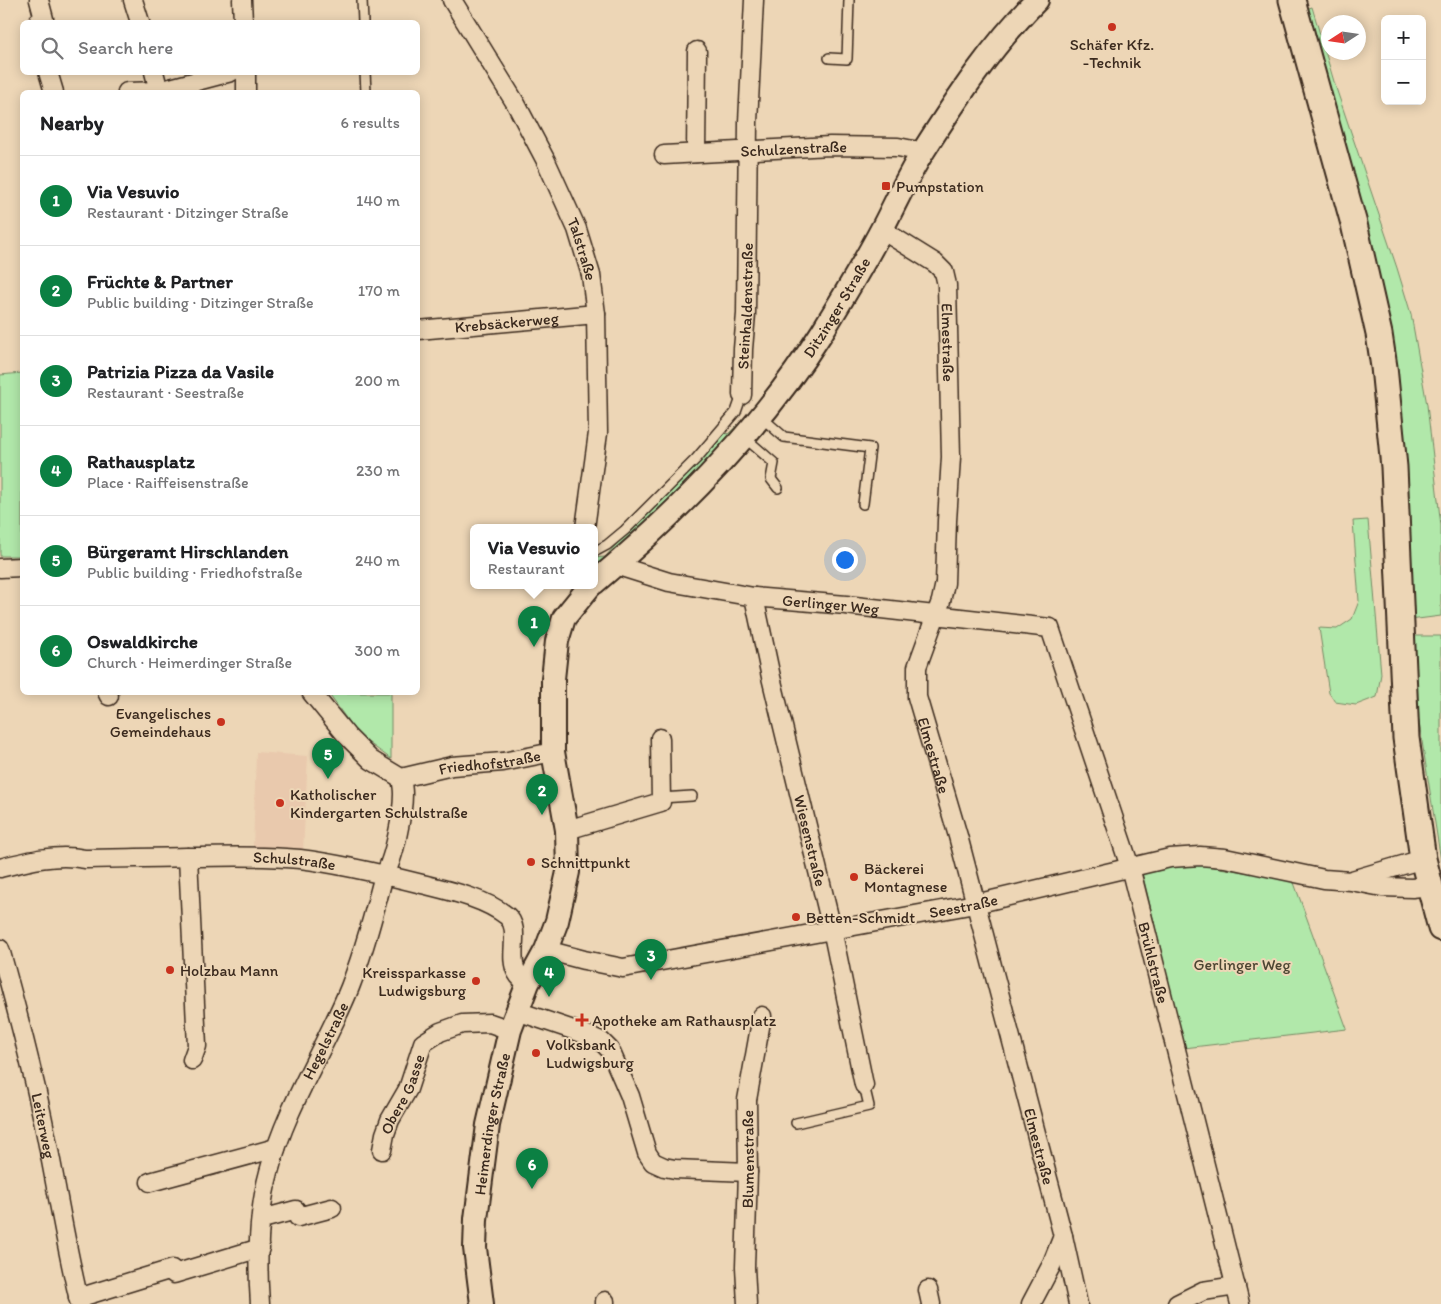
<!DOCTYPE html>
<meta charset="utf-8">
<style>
:root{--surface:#fff;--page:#f6f6f6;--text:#202124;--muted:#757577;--line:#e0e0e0;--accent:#0b8043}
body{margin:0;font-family:Itim,sans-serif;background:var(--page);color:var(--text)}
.controls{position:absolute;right:15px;top:15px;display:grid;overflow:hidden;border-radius:8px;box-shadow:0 2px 12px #0003}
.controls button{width:45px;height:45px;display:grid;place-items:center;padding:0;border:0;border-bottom:1px solid var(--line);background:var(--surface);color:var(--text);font:25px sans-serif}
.compass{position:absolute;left:1321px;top:15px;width:45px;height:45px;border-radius:50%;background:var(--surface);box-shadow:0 2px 12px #0003;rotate:258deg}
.you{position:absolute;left:844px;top:559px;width:18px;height:18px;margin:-12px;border:4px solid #fff;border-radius:50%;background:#1a73e8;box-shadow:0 0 0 8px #1a73e833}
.badge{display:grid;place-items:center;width:32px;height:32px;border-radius:50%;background:var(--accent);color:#fff;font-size:16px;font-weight:700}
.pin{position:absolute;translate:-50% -41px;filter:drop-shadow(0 1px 2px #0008)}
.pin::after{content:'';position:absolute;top:26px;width:18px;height:15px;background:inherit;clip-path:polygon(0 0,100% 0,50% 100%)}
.popup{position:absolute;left:470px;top:524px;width:128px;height:65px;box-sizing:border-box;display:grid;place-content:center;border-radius:8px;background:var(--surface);filter:drop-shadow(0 1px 4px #0005);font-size:16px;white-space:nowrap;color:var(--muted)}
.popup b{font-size:19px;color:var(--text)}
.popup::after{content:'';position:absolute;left:50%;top:100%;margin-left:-10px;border:10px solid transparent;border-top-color:var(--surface)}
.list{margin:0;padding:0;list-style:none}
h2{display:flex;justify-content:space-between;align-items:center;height:65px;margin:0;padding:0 20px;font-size:21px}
h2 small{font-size:16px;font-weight:400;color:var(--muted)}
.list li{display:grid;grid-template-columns:32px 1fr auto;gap:15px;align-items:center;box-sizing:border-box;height:90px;padding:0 20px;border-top:1px solid var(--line)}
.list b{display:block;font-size:19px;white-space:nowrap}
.list p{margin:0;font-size:16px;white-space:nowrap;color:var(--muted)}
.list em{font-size:16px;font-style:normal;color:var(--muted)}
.icon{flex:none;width:28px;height:28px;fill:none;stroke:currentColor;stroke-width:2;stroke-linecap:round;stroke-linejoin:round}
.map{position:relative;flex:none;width:1441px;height:1304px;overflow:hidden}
.search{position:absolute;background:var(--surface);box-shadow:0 2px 12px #0003;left:20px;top:20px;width:400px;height:55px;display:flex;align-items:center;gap:12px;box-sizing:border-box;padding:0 18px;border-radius:8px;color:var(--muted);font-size:19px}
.panel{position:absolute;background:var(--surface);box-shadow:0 2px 12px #0003;left:20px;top:90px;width:400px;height:605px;border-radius:8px}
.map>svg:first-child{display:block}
</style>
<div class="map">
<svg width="1441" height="1304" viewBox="0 0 1441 1304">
<rect width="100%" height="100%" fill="#edd6b6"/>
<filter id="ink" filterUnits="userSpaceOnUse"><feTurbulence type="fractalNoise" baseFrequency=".02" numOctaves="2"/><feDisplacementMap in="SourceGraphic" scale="10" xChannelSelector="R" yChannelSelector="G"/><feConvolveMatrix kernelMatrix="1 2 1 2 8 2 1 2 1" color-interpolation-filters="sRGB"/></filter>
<g filter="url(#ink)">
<!-- built -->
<path fill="#e9c9ad" d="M256,752L308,756L303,852L253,850Z"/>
<!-- green -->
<g fill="#b1e8aa" stroke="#768964">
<path d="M1312,7L1335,85L1397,268L1411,314L1427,405L1441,526V616L1410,620L1395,366L1374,253L1306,9Z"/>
<path d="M22,373V556H0V375Z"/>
<path d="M758,406L703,472L594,574V558L605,557L624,536L698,464L724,433L728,434Z"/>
<path d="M1368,520L1381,674L1377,697L1356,705L1335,702L1329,693L1319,628L1337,629L1352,619L1359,601L1353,521Z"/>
<path d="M1411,636H1441V861L1415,697Z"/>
<path d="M328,693H391V759L358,735Z"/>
<path d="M1201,865L1293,880L1347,1029L1184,1048L1142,872L1172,866Z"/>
</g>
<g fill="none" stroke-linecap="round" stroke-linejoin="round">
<!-- service casing -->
<g stroke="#3b2a1e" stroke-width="12">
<g id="service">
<path d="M362,0L363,22"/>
<path d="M829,58L847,59L849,0"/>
<path d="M365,72L366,92"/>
<path d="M760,416L784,437L870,448L863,504"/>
<path d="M743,436L774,463L771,479L778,488"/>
<path d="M594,552L607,545L625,530L696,459L736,412L742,395"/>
<path d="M661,798L692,796"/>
<path d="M796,1123L869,1106L864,1085"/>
</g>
</g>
<!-- minor casing -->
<g stroke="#3b2a1e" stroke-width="21">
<g id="minor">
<path d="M133,0L140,22"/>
<path d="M242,0L243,22"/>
<path id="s1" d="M452,0L516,104L546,161L577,229L591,275L596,314L598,433L585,528"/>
<path d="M38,22L44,19L39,0"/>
<path d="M48,72L54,92"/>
<path d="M154,72L159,91"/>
<path d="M246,72V92"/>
<path d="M127,92L159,91L231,72"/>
<path d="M696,153L697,51"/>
<path id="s2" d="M664,155L830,146L898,147L923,152"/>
<path id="s3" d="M882,230L935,263L944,272L947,285L951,457L947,521L945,583L941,601L917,667V697L958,836L1063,1236L1078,1304"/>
<path id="s4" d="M418,330L596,314"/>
<path id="s5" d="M742,395L743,349L746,314L748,122L754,0"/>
<path id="s6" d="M615,565L669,582L754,597L846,605L1050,628L1130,867L1240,1304"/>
<path d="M0,568L22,567"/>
<path id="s7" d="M754,597L771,677L832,929L864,1085"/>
<path d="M107,692L109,696"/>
<path id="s8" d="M311,692L347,736L371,760L401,778L452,766L503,762L553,752"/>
<path d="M567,830L661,802L660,738"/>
<path d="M188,857L197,1046L192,1060"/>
<path id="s9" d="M0,868C27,861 57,853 85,859C119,858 153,858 187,857C225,857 262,855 300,859C341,864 382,874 422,884C450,891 484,898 507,916C522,929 507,955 517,973C519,977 524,981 528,983"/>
<path d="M1352,880L1423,859"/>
<path id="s10" d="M0,949C15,1003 29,1056 41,1111C55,1175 64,1240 80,1304"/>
<path id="s11" d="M546,950L584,960L623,968L975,904L1170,858L1200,856L1225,858L1324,879L1351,881L1382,887L1412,888L1430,886"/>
<path d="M517,1011L582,1033L601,1041L610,1050L630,1096L647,1153L653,1162L664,1167L675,1169L748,1172"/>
<path id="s12" d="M382,1150L385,1134L390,1120L408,1089L423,1043L440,1032L462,1024L490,1023L510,1030"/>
<path d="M150,1182L276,1148"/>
<path d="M262,1219L296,1210L298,1217L332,1208"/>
<path d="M928,1290L931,1304"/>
<path d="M78,1298L172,1269L174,1274L260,1248"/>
<path d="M605,1301V1304"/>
<path id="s13" d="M260,1304C257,1262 258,1212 269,1172C286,1106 325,1049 350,987C364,951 374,913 384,875C394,860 403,813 403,794C403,788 402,783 401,778"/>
<path id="s14" d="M747,1304L745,1267L748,1172L747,1100L762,1016"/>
<path d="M1031,1304L1051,1266L1063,1236"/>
<path d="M1177,1304L1203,1291L1236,1286"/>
</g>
</g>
<!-- tertiary casing -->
<g stroke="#3b2a1e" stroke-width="26">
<g id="tertiary">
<path id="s15" d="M594,583C680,511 762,427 822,332C843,298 864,263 883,227C896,202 908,175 924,150C957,98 993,44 1037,0"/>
<path id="s16" d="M482,1304L475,1248L476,1219L488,1125L510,1030L528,983L546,950L557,921L568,872L567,830L553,752V679L557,641L564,618L590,586"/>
</g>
</g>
<!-- secondary casing -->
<g stroke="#3b2a1e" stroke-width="29">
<path id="secondary" d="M1292,0L1354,224L1379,334L1384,367L1394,467L1406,738L1423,859L1441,928"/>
</g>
<!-- service -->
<use href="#service" stroke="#edd6b6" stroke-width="9"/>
<!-- minor -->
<use href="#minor" stroke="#edd6b6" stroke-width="18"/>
<!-- tertiary -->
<use href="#tertiary" stroke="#edd6b6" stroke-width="22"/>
<!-- secondary -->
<use href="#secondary" stroke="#edd6b6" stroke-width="25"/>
</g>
</g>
<!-- markers -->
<g fill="#c8321e" stroke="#edd6b6" stroke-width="2">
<circle cx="1112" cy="27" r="5"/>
<rect x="881" y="181" width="10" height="10" rx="2.5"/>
<circle cx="221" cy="722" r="5"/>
<circle cx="280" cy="803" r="5"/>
<circle cx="531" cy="862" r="5"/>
<circle cx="854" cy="877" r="5"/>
<circle cx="796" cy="917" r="5"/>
<circle cx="170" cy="970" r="5"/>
<circle cx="476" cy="981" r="5"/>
<path d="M579.5 1012.5h5v5h5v5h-5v5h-5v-5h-5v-5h5z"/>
<circle cx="536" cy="1053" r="5"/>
</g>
<g text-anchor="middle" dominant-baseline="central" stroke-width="4" stroke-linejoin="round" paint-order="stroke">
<!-- poi labels -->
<g font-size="16" fill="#3b2a1e" stroke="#edd6b6" text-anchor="start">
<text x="1112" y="44" text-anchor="middle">Schäfer Kfz.<tspan x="1112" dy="18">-Technik</tspan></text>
<text x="896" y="186">Pumpstation</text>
<text x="211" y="713" text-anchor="end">Evangelisches<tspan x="211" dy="18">Gemeindehaus</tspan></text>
<text x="290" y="794">Katholischer<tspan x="290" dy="18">Kindergarten Schulstraße</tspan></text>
<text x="541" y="862">Schnittpunkt</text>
<text x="864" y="868">Bäckerei<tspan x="864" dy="18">Montagnese</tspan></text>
<text x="806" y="917">Betten-Schmidt</text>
<text x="180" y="970">Holzbau Mann</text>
<text x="466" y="972" text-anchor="end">Kreissparkasse<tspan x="466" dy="18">Ludwigsburg</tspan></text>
<text x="592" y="1020">Apotheke am Rathausplatz</text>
<text x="546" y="1044">Volksbank<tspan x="546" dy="18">Ludwigsburg</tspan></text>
</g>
<!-- street labels -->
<g font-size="16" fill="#3b2a1e" stroke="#edd6b6">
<text stroke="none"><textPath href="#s2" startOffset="130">Schulzenstraße</textPath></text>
<text stroke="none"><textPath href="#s1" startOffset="282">Talstraße</textPath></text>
<text stroke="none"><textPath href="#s5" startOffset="89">Steinhaldenstraße</textPath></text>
<text stroke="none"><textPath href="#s15" startOffset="369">Ditzinger Straße</textPath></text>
<text stroke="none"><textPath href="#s4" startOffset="89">Krebsäckerweg</textPath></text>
<text stroke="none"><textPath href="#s3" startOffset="146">Elmestraße</textPath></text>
<text stroke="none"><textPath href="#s6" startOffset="220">Gerlinger Weg</textPath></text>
<text stroke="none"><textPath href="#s3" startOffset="566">Elmestraße</textPath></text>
<text stroke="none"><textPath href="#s8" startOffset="216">Friedhofstraße</textPath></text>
<text stroke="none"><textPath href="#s7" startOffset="250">Wiesenstraße</textPath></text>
<text stroke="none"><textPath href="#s9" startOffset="296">Schulstraße</textPath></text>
<text stroke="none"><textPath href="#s11" startOffset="425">Seestraße</textPath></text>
<text stroke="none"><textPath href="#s6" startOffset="791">Brühlstraße</textPath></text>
<text stroke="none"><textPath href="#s13" startOffset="276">Hegelstraße</textPath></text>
<text stroke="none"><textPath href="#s12" startOffset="60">Obere Gasse</textPath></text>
<text stroke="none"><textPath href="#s16" startOffset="182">Heimerdinger Straße</textPath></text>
<text stroke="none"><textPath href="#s10" startOffset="182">Leiterweg</textPath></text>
<text stroke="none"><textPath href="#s3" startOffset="971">Elmestraße</textPath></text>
<text stroke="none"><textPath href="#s14" startOffset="145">Blumenstraße</textPath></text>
</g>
<!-- park labels -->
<g font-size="16" fill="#4d4633" stroke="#edd6b6">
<text x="1242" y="964">Gerlinger Weg</text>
</g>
</g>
</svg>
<div class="controls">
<button>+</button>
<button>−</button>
</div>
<svg class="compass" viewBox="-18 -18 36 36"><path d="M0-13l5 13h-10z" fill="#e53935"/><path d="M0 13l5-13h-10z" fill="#757577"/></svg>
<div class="you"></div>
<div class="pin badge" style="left:534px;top:647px">1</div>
<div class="popup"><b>Via Vesuvio</b>Restaurant</div>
<div class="pin badge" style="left:542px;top:815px">2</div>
<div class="pin badge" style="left:651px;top:980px">3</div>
<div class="pin badge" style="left:549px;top:997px">4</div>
<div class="pin badge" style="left:328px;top:779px">5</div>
<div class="pin badge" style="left:532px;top:1189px">6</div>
<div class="search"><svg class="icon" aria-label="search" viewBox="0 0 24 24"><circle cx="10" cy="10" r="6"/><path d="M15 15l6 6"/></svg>Search here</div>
<section class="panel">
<h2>Nearby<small>6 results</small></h2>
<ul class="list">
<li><span class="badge">1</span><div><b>Via Vesuvio</b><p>Restaurant · Ditzinger Straße</p></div><em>140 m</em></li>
<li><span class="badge">2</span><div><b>Früchte &amp; Partner</b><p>Public building · Ditzinger Straße</p></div><em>170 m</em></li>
<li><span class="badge">3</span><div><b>Patrizia Pizza da Vasile</b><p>Restaurant · Seestraße</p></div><em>200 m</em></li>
<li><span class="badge">4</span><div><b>Rathausplatz</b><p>Place · Raiffeisenstraße</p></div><em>230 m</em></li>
<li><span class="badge">5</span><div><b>Bürgeramt Hirschlanden</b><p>Public building · Friedhofstraße</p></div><em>240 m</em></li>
<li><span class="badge">6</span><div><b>Oswaldkirche</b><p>Church · Heimerdinger Straße</p></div><em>300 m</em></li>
</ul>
</section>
</div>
